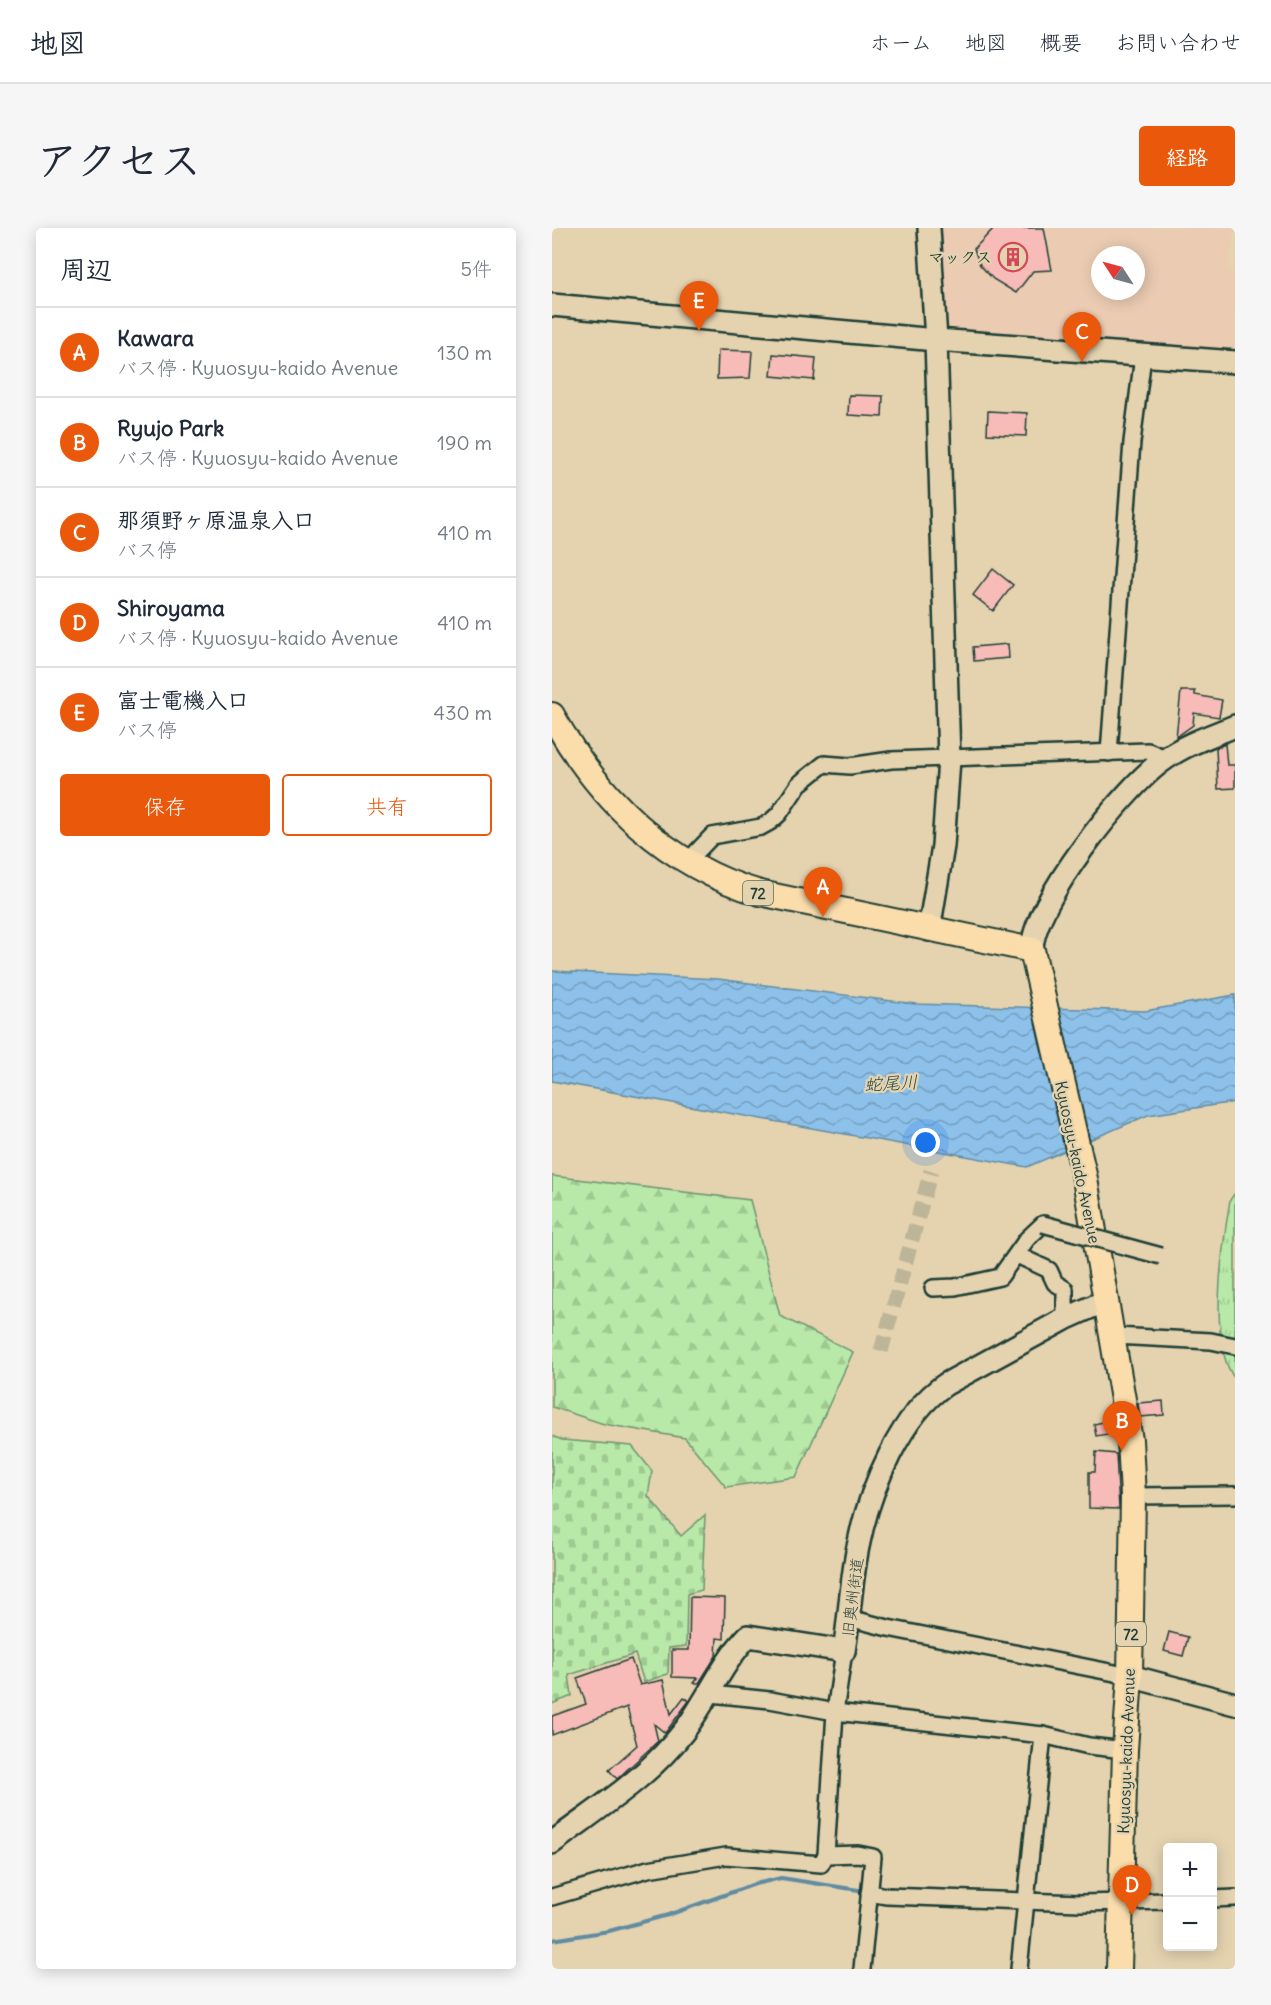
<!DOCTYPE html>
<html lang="ja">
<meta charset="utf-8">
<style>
:root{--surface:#fff;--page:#f6f6f7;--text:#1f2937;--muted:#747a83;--line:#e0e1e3;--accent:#ea580c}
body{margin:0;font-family:Delius,"Klee One",sans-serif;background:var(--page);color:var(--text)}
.controls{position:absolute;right:18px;bottom:18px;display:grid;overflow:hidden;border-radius:6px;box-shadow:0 3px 15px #0003}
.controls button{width:54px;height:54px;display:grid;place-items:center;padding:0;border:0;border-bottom:2px solid var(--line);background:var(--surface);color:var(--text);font:30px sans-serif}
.compass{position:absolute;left:539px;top:18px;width:54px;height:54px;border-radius:50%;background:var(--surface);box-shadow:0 3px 15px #0003;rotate:306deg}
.you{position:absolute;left:374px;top:915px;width:21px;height:21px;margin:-15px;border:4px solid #fff;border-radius:50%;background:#1a73e8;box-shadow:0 0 0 9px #1a73e833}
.badge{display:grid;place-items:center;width:39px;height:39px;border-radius:50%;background:var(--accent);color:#fff;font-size:20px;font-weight:700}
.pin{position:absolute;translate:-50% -50px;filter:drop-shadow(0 2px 3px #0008)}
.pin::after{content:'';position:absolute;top:32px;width:21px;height:18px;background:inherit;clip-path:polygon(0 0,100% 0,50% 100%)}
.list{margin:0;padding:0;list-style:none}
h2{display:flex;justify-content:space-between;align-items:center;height:78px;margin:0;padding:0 24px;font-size:26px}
h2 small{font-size:20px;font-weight:400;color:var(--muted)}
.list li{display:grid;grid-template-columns:39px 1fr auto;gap:18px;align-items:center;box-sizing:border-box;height:90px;padding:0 24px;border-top:2px solid var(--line)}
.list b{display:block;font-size:22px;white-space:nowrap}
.list p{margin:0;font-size:20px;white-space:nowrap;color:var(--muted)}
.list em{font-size:20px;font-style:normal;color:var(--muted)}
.actions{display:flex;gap:12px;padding:18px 24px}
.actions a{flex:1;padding:14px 0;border:2px solid var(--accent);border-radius:6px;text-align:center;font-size:21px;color:var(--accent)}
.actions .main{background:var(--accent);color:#fff}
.map{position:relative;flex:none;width:683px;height:1741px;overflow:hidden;border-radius:6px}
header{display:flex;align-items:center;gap:36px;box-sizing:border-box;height:84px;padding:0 30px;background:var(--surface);border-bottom:2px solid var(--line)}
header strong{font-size:28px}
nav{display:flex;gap:33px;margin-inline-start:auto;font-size:21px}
.intro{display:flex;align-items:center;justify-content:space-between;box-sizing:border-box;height:144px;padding:0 36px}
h1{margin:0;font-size:42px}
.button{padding:15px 27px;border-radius:6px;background:var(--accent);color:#fff;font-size:21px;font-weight:700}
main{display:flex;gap:36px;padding:0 36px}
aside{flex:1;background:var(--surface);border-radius:6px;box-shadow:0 3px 15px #0003}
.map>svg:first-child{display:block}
</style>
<header>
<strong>地図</strong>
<nav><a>ホーム</a><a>地図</a><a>概要</a><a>お問い合わせ</a></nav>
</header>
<div class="intro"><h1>アクセス</h1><a class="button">経路</a></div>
<main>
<aside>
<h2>周辺<small>5件</small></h2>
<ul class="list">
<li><span class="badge">A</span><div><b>Kawara</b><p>バス停 · Kyuosyu-kaido Avenue</p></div><em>130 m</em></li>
<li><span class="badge">B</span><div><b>Ryujo Park</b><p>バス停 · Kyuosyu-kaido Avenue</p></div><em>190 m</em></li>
<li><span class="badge">C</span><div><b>那須野ヶ原温泉入口</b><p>バス停</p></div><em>410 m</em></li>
<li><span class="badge">D</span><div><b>Shiroyama</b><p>バス停 · Kyuosyu-kaido Avenue</p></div><em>410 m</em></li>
<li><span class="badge">E</span><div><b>富士電機入口</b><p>バス停</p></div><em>430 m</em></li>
</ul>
<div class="actions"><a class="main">保存</a><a>共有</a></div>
</aside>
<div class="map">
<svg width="683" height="1741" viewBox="0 0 683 1741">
<defs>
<pattern id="forest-firs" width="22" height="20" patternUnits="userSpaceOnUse" patternTransform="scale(1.5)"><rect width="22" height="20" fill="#b8e9a8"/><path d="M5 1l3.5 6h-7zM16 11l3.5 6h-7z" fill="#9ec991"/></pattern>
<pattern id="cemetery-stones" width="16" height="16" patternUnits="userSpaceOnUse" patternTransform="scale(1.5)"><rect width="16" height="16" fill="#b8e9a8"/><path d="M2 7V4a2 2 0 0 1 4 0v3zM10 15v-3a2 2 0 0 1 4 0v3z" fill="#9ec991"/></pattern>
<pattern id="park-tufts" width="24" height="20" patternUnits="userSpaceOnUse" patternTransform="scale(1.5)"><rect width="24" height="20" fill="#b8e9a8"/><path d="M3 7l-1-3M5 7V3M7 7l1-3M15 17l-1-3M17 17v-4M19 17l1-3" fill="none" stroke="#9ec991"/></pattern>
<pattern id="water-waves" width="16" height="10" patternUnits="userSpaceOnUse" patternTransform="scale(1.5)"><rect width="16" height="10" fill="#8dc1ea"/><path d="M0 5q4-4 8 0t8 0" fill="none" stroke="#739ebe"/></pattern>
</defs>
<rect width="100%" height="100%" fill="#e5d3b0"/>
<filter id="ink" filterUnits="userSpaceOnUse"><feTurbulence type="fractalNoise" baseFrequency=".0167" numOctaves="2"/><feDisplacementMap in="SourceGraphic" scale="12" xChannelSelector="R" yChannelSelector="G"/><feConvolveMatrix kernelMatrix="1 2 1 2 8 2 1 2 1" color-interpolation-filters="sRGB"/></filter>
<g filter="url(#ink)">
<!-- built -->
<path fill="#ebccb2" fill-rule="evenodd" d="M388,0H683L676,42L683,46V122L393,103ZM548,27H584V63H548Z"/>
<!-- forest -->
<path fill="url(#forest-firs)" stroke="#6c936e" stroke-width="1.5" d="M0,948L198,972L228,1088L301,1124L244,1249L174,1259L133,1210L52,1196L0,1179Z"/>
<!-- cemetery -->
<path fill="url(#cemetery-stones)" stroke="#6c936e" stroke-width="1.5" d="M0,1208L10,1212L80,1218L100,1243L96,1268L129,1308L153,1287L150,1362L135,1366L134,1418L117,1420L116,1446L92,1454L83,1426L17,1447L20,1468L0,1476Z"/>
<!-- park -->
<path fill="url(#park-tufts)" stroke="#6c936e" stroke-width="1.5" d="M683,965V1151C655,1115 671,1015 678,972Z"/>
<!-- water -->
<path fill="url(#water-waves)" stroke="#618ca1" stroke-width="1.5" d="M0,743L166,751L364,776L593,783L683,767V874L596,887L475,939L0,853Z"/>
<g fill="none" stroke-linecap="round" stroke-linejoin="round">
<!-- stream -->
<path stroke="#618ca1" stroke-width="4" d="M0,1712L57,1703L116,1687L203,1656L229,1650L313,1663"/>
</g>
<!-- building -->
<g fill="#f8bcb8" stroke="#1f3d34" stroke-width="1.5">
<path d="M442,0H492L500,42L481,43L464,65L441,51L428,37L422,21Z"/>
<path d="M166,122L200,123L198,150L165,151Z"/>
<path d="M221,126L264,130L262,152L219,148Z"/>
<path d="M297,167L331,168L330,189L296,187Z"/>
<path d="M436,183L475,185L474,208L435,206Z"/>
<path d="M441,341L461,357L441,383L421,367Z"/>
<path d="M456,416L457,430L422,433L421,419Z"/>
<path d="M629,463H643V467L670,472L667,489L642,485L641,497L624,509Z"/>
<path d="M673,516L675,537H683V560L666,561L664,520Z"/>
<path d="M611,1173L612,1187L588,1189L586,1175Z"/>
<path d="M560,1192L562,1205L544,1208L542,1196Z"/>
<path d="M544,1224L564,1226L567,1281L537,1280V1244H543Z"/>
<path d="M138,1369L173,1370L172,1411L165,1410L164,1428L147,1455H142L146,1450L120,1449V1422H137Z"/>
<path d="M617,1404L636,1409L631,1428L612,1423Z"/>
<path d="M79,1431L88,1457L111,1452L119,1486L132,1469L137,1473L113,1505L102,1496L106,1513L65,1551L57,1542L85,1517L75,1479L0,1507V1488L34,1476L25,1450Z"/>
</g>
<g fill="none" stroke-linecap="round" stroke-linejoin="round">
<!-- street-tunnel -->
<path stroke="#bdb597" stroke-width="15" stroke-dasharray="15 8" stroke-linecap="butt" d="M329,1123L379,943"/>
<!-- street casing -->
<g stroke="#1f3d34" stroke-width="20">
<g id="street">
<path d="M557,525L580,214L591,128"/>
<path d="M135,634L160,608L209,599L218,594L227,586L247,556L272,536L298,538L339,532L596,523L613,530"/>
<path d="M465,1027L497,1042L503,1055L513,1061V1091"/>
<path d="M381,1060L403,1059L448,1049L475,1011L491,996"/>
<path d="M562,1108L659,1113L683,1118"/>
<path d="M581,1268L683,1267"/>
<path d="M297,1390L336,1400L578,1448"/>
<path d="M292,1423L283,1484L274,1627L306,1626L321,1629L310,1741"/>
<path d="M159,1466L218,1472L283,1484L491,1507L537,1518L573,1522"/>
<path d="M317,1665L335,1668L529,1675L616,1673"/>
<path d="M0,1669L96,1641L174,1628L269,1636L274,1627"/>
<path d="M660,1671L683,1670"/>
<path d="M467,1741L491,1507"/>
</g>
</g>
<!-- secondary casing -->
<g stroke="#1f3d34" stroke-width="26">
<g id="secondary">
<path d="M377,0L384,112L397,531L391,618L377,702"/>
<path d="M0,77L384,112L683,134"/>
<path d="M480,722C480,676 573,558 613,531C634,516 659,508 683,498"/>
<path d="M578,1448L683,1476"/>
<path d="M0,1615C47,1579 96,1550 132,1503C155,1473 170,1435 196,1408L292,1423C298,1387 299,1349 307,1314C318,1261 349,1186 394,1156L513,1091L553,1073"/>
</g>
</g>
<!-- primary casing -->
<g stroke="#1f3d34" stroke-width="28">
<path id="primary" d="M0,487C46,571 115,638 208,665L480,722L533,951L578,1212L581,1268L578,1448L573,1522L567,1741"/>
</g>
<!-- street -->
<use href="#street" stroke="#e5d3b0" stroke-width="15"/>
<!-- secondary -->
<use href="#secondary" stroke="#e5d3b0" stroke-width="21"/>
<!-- primary -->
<use href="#primary" stroke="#fbdcab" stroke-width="24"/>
<!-- street-bridge casing -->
<g stroke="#1f3d34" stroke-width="20" stroke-linecap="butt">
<path id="street-bridge" d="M491,996L609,1028"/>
</g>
<!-- street-bridge -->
<use href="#street-bridge" stroke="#e5d3b0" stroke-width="15"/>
</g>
</g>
<!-- icons -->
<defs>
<g id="building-ring" transform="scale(1.5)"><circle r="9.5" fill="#e5d3b0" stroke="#d1495b" stroke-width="1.5"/><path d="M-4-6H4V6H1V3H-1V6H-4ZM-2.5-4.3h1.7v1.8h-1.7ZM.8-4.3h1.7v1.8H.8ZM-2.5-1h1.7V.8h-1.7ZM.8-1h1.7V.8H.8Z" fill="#d1495b"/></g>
</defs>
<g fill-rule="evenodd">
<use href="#building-ring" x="461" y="29"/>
</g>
<g text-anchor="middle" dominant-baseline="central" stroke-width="4.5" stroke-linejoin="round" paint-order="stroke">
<!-- shield labels -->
<g fill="#e5d3b0" stroke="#5a6a59" stroke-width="1.5">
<rect x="191" y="653" width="30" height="24" rx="4.5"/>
<rect x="564" y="1394" width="30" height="24" rx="4.5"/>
</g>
<g font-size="15" font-weight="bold" fill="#1f3d34">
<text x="206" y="665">72</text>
<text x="579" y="1406">72</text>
</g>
<!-- poi labels -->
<g font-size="16" font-weight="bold" fill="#1f3d34" stroke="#e5d3b0" text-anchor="end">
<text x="440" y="29">マックス</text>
</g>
<!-- street labels -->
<g font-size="16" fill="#1f3d34" stroke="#e5d3b0">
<text transform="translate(526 934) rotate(78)">Kyuosyu-kaido Avenue</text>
<text transform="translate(300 1369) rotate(-83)">旧奥州街道</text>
<text transform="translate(574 1523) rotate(-88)">Kyuosyu-kaido Avenue</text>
</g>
<!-- water labels -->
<g font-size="18" font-style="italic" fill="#2a4a46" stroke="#e5d3b0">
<text transform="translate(339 855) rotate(-3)">蛇尾川</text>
</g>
</g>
</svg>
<div class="controls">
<button>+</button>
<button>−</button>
</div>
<svg class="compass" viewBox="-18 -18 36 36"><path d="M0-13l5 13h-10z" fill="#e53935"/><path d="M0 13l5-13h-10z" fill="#747a83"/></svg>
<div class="you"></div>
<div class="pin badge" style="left:271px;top:689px">A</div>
<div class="pin badge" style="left:570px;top:1223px">B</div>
<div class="pin badge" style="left:530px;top:134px">C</div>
<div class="pin badge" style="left:580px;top:1687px">D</div>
<div class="pin badge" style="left:147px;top:103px">E</div>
</div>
</main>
